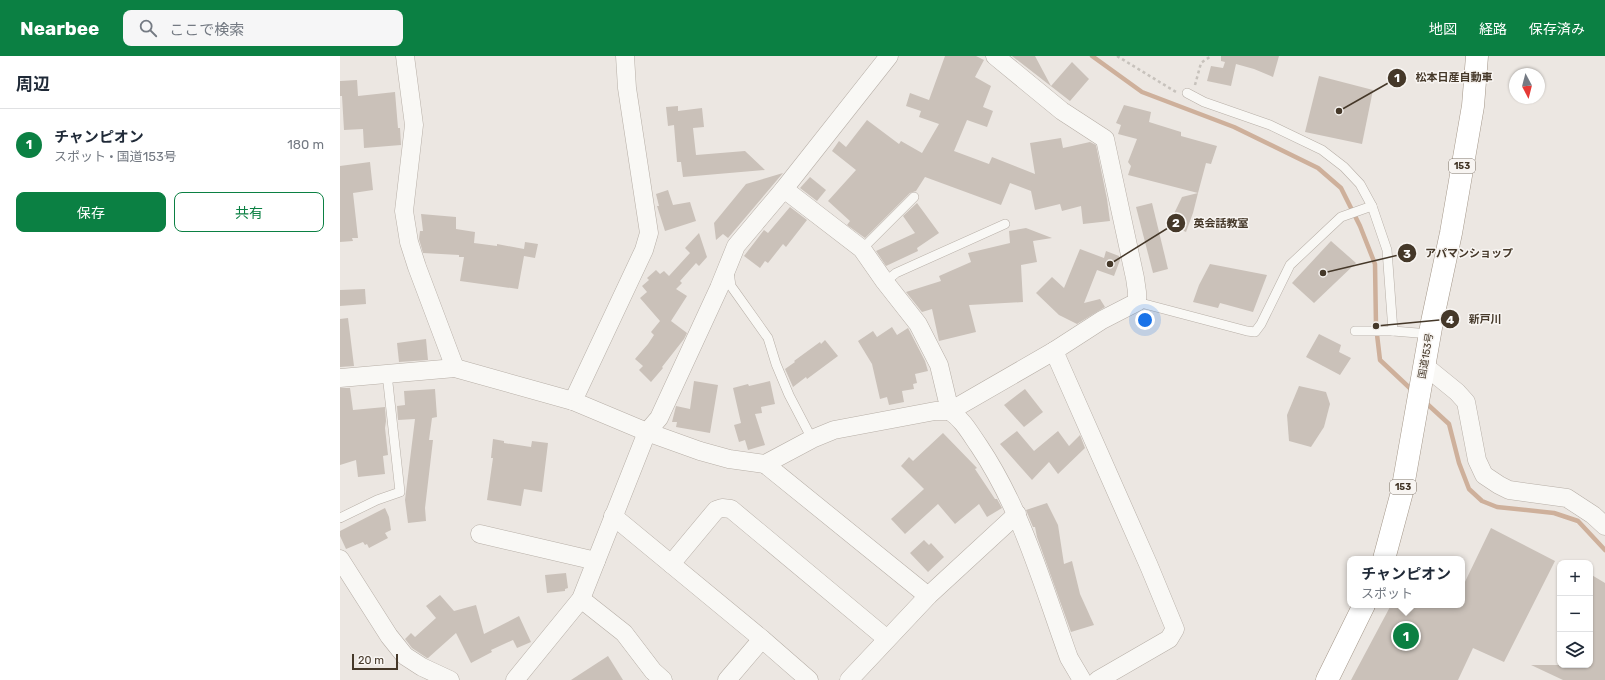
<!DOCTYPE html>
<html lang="ja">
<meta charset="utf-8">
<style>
:root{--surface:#fff;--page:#f6f6f7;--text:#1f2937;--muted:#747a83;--line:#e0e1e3;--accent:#0b8043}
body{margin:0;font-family:Rubik,"Noto Sans JP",sans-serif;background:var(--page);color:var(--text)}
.controls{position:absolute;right:12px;bottom:12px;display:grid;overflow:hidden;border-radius:8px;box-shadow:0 1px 3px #0004}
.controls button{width:36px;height:36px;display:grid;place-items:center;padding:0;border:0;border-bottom:1px solid var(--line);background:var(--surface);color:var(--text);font:20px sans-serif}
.compass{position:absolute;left:1169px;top:12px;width:36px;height:36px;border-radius:50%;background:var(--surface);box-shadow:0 1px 3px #0004;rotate:173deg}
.scale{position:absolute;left:12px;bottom:10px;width:46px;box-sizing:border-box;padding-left:4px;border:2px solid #453829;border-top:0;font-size:11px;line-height:14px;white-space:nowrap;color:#453829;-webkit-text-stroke:3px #f8f5f2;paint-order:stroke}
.you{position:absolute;left:805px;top:264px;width:14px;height:14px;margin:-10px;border:3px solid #fff;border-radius:50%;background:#1a73e8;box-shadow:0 0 0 6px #1a73e833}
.badge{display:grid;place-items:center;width:26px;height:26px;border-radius:50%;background:var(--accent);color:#fff;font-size:13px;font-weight:700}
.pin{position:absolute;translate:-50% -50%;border:2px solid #fff;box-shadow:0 1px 4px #0006}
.popup{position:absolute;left:1007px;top:500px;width:118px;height:52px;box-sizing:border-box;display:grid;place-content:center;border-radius:8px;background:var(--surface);filter:drop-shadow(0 1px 3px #0005);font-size:13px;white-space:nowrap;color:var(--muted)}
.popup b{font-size:15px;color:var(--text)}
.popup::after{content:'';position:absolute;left:50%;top:100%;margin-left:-8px;border:8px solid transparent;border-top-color:var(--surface)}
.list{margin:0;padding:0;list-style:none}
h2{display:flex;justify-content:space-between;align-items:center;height:52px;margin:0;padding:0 16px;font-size:17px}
h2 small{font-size:13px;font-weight:400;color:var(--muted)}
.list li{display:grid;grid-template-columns:26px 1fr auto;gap:12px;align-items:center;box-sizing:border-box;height:72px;padding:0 16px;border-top:1px solid var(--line)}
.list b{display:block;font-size:15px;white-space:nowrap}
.list p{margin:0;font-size:13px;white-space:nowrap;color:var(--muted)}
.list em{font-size:13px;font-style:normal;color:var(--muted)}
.actions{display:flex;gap:8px;padding:12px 16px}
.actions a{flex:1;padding:9px 0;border:1px solid var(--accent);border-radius:8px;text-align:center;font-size:14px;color:var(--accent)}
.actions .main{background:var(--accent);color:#fff}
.icon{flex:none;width:22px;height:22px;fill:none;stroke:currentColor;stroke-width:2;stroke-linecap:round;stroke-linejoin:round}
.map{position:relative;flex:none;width:1265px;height:624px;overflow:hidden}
header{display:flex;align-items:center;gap:24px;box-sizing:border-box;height:56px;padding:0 20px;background:var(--accent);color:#fff}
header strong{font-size:19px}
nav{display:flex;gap:22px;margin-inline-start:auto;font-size:14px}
.search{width:280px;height:36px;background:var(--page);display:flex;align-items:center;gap:10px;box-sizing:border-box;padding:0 14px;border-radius:8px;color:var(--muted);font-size:15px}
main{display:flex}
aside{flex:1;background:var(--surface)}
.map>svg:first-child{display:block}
</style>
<header>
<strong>Nearbee</strong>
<div class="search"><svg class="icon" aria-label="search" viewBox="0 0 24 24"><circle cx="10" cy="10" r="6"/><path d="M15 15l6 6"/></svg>ここで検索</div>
<nav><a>地図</a><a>経路</a><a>保存済み</a></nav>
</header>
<main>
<aside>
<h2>周辺<small></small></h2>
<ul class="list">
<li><span class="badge">1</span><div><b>チャンピオン</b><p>スポット · 国道153号</p></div><em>180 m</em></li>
</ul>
<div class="actions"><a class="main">保存</a><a>共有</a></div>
</aside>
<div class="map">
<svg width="1265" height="624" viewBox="0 0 1265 624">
<rect width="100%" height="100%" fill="#ece7e2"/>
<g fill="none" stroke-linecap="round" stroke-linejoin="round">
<!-- stream -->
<g stroke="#ceb09b" stroke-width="4.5">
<path d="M752,0L802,36L894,71L978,112L1001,132L1020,170L1035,208L1036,270L1040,304L1074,336"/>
<path d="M1084,345L1109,368L1119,407L1129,433L1142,445L1157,451L1214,457L1238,465L1265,494"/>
</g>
</g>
<!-- building -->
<g fill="#cac1b9">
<path d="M605,0H636L644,4L635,21L651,30L643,51L653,55L647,71L627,64L614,95L649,108L652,101L695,118L690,87L721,82L723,92L750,86L756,89L767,143L770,165L743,168L741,150L722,155L720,148L695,154L691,135L670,127L661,149L585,121L576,135L570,137L525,182L507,169L510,165L488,145L516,114L492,95L499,85L506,91L527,64L559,88L561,85L582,97L599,68L579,61L581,55L566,50L570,37L589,44Z"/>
<path d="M672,0H695L711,30L732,6L749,23L730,45Z"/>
<path d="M881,0H939L933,21L914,13L896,8L891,30L867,25L871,10L883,12L885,6L881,5Z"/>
<path d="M979,20L1033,34L1022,88L965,76Z"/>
<path d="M17,24L18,40L55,36L58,72H60L61,89L24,92L23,73L4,74L2,40H0V25Z"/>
<path d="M784,49L811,56L809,66L841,76V80L877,90L871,108L866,107L858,137L788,119L791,110L788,106L797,83L778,78L781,69L776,67Z"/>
<path d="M338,50V55L362,52L364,71L353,72L356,99L405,95L425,114L343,121L341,106H337L334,69L328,70L326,51Z"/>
<path d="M30,106L33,134L13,137L18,182H12L13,185L0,186V110Z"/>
<path d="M443,117L388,182L383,178L376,184L374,167L406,128Z"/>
<path d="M470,121L486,134L477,145L460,132Z"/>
<path d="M328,134L333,149L350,146L356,165L325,175L317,150H319L316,138Z"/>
<path d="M858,137L853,157L846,176L829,168L842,141Z"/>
<path d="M577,147L599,177L577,192L578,195L546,210L536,195L575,177L563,160Z"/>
<path d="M812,147L828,213L813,217L796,151Z"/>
<path d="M450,151L467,164L446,191L443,188L428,207L425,205L420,212L404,200L424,174L428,177Z"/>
<path d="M81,158L116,161V173L135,176L134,187L157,190V188L184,193L185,186L198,188L195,202L184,200L178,233L120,225L124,201H119V199L83,197L79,183L80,175H83Z"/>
<path d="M686,172L712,182L693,185L697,206L681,209L683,246L629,249L636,276L599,285L592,253L582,256L566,236L601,225L599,220L631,206L628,197L670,187L669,175Z"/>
<path d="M359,177L367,201L359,210L356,207L340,225L342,227L336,233L347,240L331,265L347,277L344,283L322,311L323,312L311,326L299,314L303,310L295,303L308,288L314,279L311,276L320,265L300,242L307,236L302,230L309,224L307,222L316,214L320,218L324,215L329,220L350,197L345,192Z"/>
<path d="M991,185L1016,207L974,247L952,227Z"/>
<path d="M740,193L764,202L766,195L779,200L780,204L774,220L757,214L744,247L760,243L765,251L737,268L719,259L696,237L712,221L724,232Z"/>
<path d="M870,208L927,219L913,256L880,247L878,252L853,246L859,229Z"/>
<path d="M25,233L26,248L0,250V234Z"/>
<path d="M8,262L14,310L0,311V263Z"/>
<path d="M552,271L557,279L568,272L585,305L588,315L575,318L577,327L573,328L574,333L562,335L564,346L549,349L547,341L540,343L532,308L518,285L533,275L537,281Z"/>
<path d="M979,278L1001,289L999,296L1011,302L1000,319L966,301Z"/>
<path d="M86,283L88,304L59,306L57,287Z"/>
<path d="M485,284L498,300L467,323L466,321L453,331L445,313L455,306L454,305L480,286L481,288Z"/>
<path d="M354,325L378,329L370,377L336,371L337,366H332L336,350L350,353Z"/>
<path d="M430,325L435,348L421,351L422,357L415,358L425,389L408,394L405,384L399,386L394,369L401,367L393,332L408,328L409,330Z"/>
<path d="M959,330L986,336L990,348L984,371L971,391L949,385L947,359Z"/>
<path d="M0,332H10L13,354L45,351L46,365L45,372L48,399L43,400L45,418L18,421L16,404L0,409Z"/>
<path d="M95,333L97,361L92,362L89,384H93L85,452L86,465L68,467L65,444L75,363L58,364L57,350L65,349L64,335Z"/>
<path d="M685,333L703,356L684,371L664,349Z"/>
<path d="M677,375L694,395L718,375L729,390L740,379L745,392L718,418L709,406L692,424L660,388Z"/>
<path d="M603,377L637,412L635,413L655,443H657L662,452L647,461L639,448L615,468L598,448L565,478L551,463L584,433L561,410L569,401L573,405Z"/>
<path d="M153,383L164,385V387L191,391L192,385L208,387L202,436L184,433L181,450L147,444L153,402H151Z"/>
<path d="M707,447L718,469L724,508L732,505L740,538L754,569L731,576L697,481L695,471H693L686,454Z"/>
<path d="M45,452L49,461L51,474L45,477L48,482L29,492L27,488L25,489L23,486L6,493L0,480V475Z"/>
<path d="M1151,472L1215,505L1164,606L1133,592L1118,624H1011L1051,549H1122V532Z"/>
<path d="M584,484L589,489L591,487L604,501L588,516L570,497Z"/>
<path d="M226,517L228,532L225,533V535L207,537L205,519Z"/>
<path d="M1250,518L1265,527V624H1223L1191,609H1250Z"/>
<path d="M100,539L114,555L136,549L144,578L179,560L191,586L177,592L173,584L151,594L152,596L131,607L116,577L88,602H87L72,592L65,583L71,577L75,581L96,562L86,550Z"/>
<path d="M268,600L283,624H231Z"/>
</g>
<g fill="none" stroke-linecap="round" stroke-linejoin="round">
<!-- lane casing -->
<g stroke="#b7afa7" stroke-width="10">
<g id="lane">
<path d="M847,37L864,46L930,69L982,94L1004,111L1020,128L1032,150L1047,194L1053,275"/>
<path d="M522,193L574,141"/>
<path d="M389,216L391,230L428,282L436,308L449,339L472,383"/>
<path d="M545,226L556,217L665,168"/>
<path d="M797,246L907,275L915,276L921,268L950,209L1001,161L1032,150"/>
<path d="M1015,275H1053L1090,278"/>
<path d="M0,462L37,444L60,436L47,318"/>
</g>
</g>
<!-- street casing -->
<g stroke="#b7afa7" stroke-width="19">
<g id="street">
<path d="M65,0L74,69L64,155L69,186L77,211L115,312"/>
<path d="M444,133L522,193L545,226L578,268L599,309L610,355C623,364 630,377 639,390C682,454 703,530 729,602L742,624"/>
<path d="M714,295L809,510L835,573L829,583L758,624"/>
<path d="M1085,310L1117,336L1126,346L1137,404L1144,419L1159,429L1169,434L1227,442L1253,459L1265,470"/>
<path d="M0,322L115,312L233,345L307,376L360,395L389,403L425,408L472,383L494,374L595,355H610L714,295L762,264L797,246V236L795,222L765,83L722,55L655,0"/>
<path d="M233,345L304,194L309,177L287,32L285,0"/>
<path d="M425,408L588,540"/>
<path d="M273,460L422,583L469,624"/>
<path d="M140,478L256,505"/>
<path d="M0,503L49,580L65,600L82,611L110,624"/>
<path d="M331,508L376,454L382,452L391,453L547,583"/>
<path d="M241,543L284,577L313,615L323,624"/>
<path d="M175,624L241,543L307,376L319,362L379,232L396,190L444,133L549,0"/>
<path d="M387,624L422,583"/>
<path d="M509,624L588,540L677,458"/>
</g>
</g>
<!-- highway casing -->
<g stroke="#a39688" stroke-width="23">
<g id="highway">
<path d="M1044,503L1062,436L1092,266L1111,177L1133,50L1137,0"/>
<path d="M987,624L1024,549"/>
</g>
</g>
<!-- path -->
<g stroke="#c7c2bc" stroke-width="2.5" stroke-dasharray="3 3" stroke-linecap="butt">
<path d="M777,0L836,36"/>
<path d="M855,29L861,7L871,0"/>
</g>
<!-- lane -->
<use href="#lane" stroke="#f9f8f5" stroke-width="9"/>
<!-- street -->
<use href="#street" stroke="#f9f8f5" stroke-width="18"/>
<!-- highway -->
<use href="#highway" stroke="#fff" stroke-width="22"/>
</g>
<g text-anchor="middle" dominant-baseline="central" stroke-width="3" stroke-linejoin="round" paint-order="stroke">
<!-- shield labels -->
<g fill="#f8f5f2" stroke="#7b7165" stroke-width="1">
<rect x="1109" y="103" width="26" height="14" rx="3"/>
<rect x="1050" y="424" width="26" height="14" rx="3"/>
</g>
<g font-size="9" font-weight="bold" fill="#453829">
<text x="1122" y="110">153</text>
<text x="1063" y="431">153</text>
</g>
<!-- street labels -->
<g font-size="10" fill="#453829" stroke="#f8f5f2">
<text transform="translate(1086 300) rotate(-80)">国道153号</text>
</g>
</g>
<!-- callouts -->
<path fill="none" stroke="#453829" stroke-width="1.5" d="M999 55L1057 22M770 208L836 167M983 217L1067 197M1036 270L1110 263"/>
<g fill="#453829" stroke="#f8f5f2" stroke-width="1.5">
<circle cx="999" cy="55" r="4"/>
<circle cx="770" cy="208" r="4"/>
<circle cx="983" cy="217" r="4"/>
<circle cx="1036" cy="270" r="4"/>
<circle cx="1057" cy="22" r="10"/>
<circle cx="836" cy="167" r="10"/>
<circle cx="1067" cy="197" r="10"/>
<circle cx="1110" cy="263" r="10"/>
</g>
<g font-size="12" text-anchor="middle" font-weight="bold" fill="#fff">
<text x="1057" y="26">1</text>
<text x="836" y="171">2</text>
<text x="1067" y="202">3</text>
<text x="1110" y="268">4</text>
</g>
<g font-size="11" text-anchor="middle" font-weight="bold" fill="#453829" stroke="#f8f5f2" stroke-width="3" stroke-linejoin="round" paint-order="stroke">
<text x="1114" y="25">松本日産自動車</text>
<text x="881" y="171">英会話教室</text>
<text x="1129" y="201">アパマンショップ</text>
<text x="1145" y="267">新戸川</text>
</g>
</svg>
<div class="controls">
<button>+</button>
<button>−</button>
<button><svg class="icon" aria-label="layers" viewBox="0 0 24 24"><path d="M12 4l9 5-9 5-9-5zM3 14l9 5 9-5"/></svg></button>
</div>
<svg class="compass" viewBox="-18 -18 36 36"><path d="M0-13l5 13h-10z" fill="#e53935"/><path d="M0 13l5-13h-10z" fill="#747a83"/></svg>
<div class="scale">20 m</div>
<div class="you"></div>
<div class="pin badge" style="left:1066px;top:580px">1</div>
<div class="popup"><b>チャンピオン</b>スポット</div>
</div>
</main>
